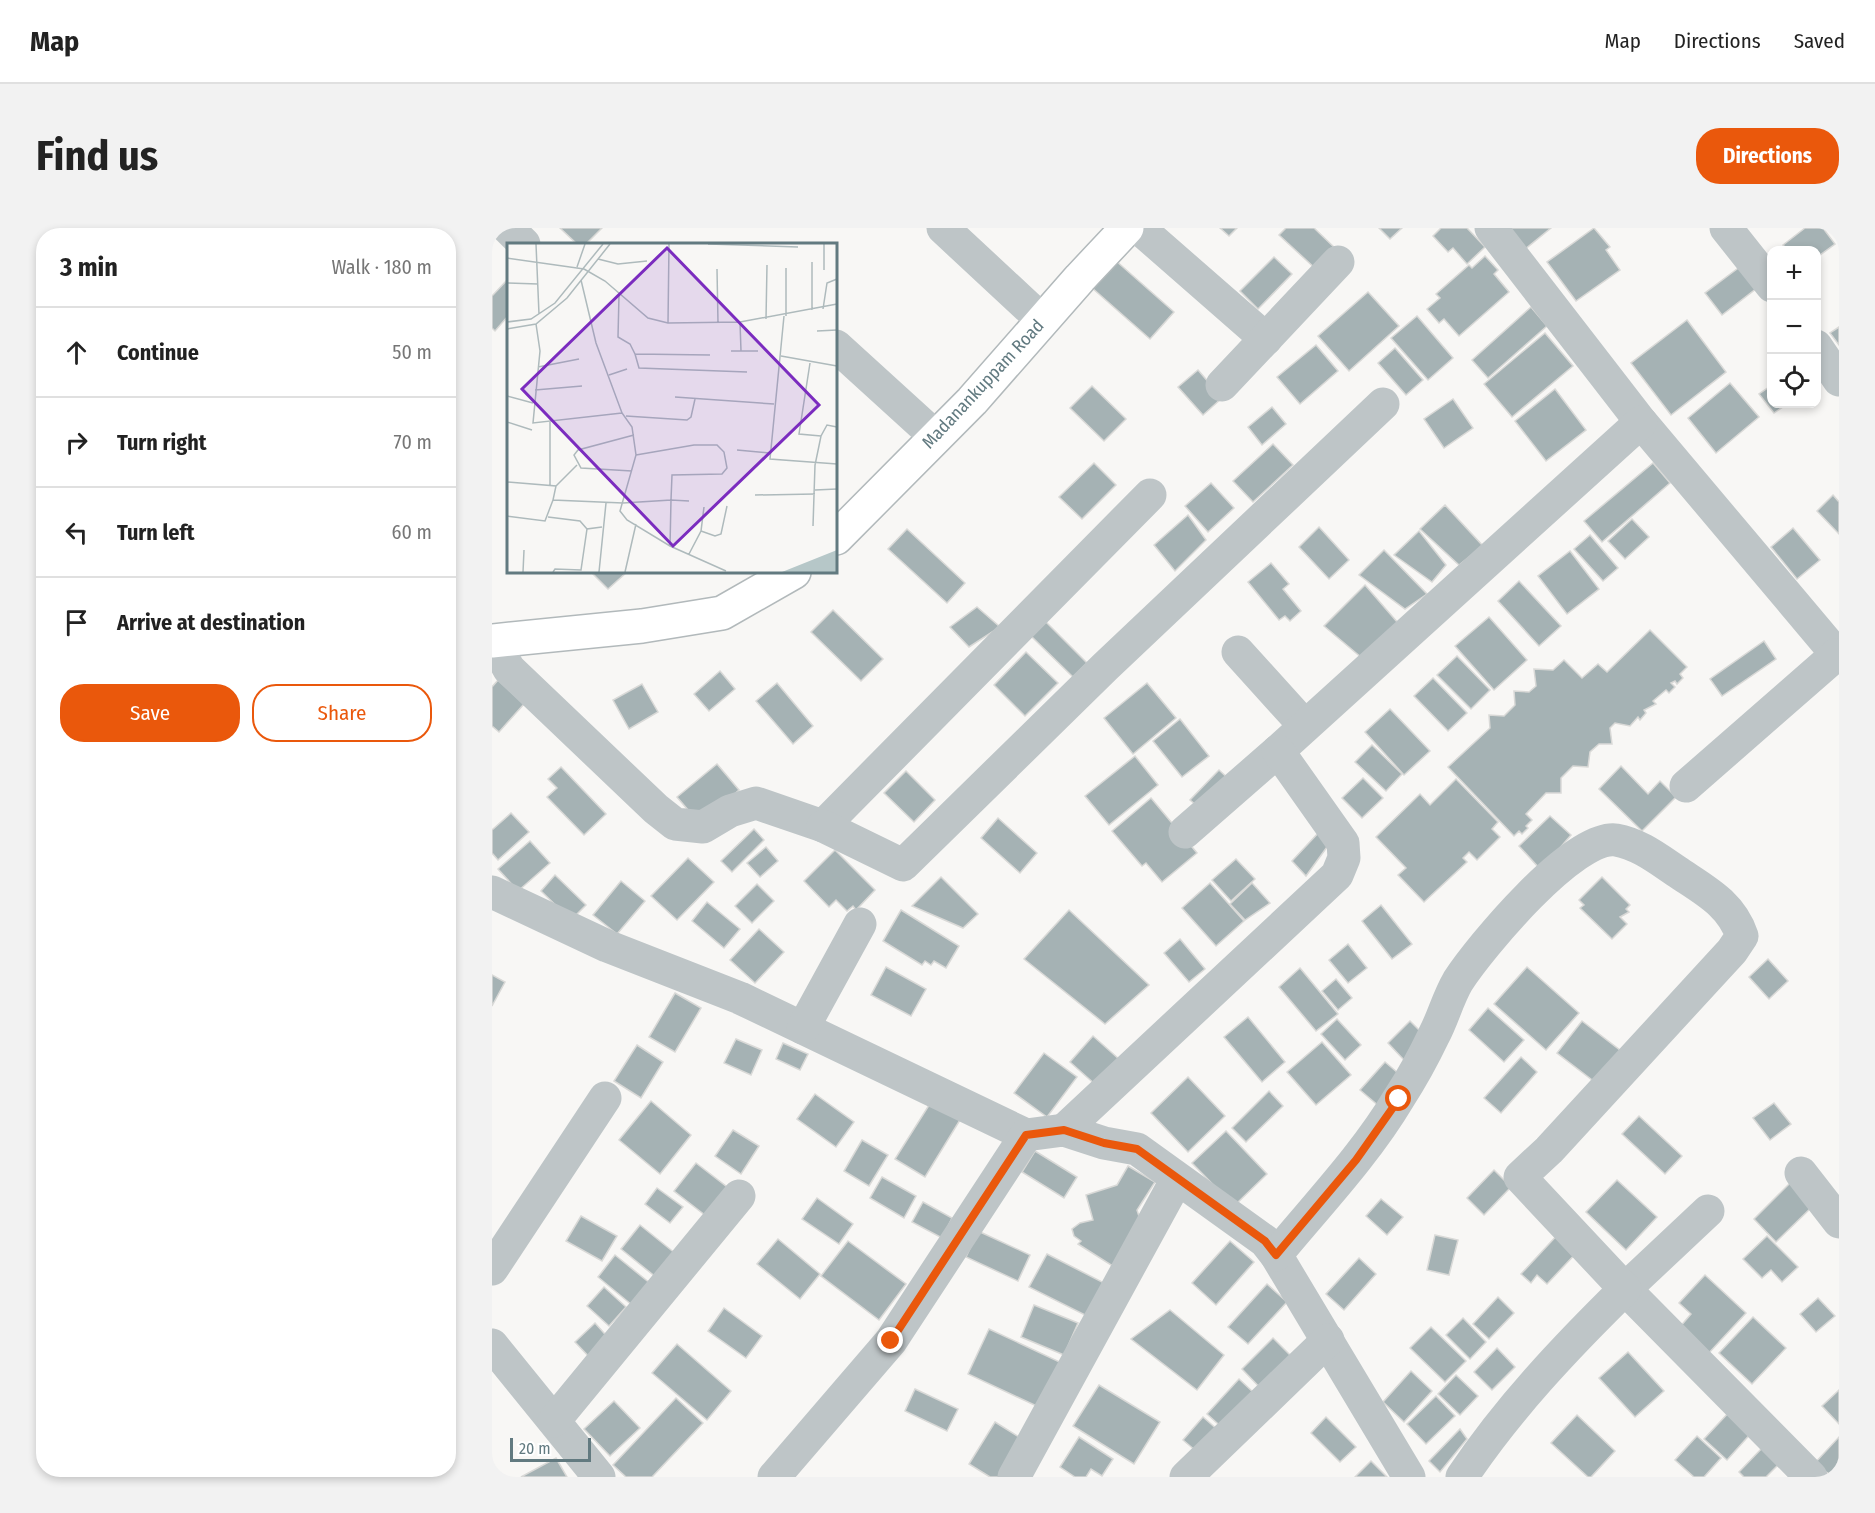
<!DOCTYPE html>
<meta charset="utf-8">
<style>
:root{--surface:#fff;--page:#f2f2f2;--text:#222;--muted:#767676;--line:#e0e0e0;--accent:#ea580c}
body{margin:0;font-family:"Fira Sans Condensed",sans-serif;background:var(--page);color:var(--text)}
.controls{position:absolute;right:18px;top:18px;display:grid;overflow:hidden;border-radius:12px;box-shadow:0 3px 9px #0003}
.controls button{width:54px;height:54px;display:grid;place-items:center;padding:0;border:0;border-bottom:2px solid var(--line);background:var(--surface);color:var(--text);font:30px sans-serif}
.scale{position:absolute;left:18px;bottom:15px;width:81px;box-sizing:border-box;padding-left:6px;border:3px solid #627a80;border-top:0;font-size:16px;line-height:21px;white-space:nowrap;color:#627a80;-webkit-text-stroke:4px #fff;paint-order:stroke}
.stop{position:absolute;width:18px;height:18px;margin:-14px;border:4px solid #ea580c;border-radius:50%;background:#fff}
.stop.end{background:#ea580c;border-color:#fff;box-shadow:0 2px 6px #0008}
.list{margin:0;padding:0;list-style:none}
h2{display:flex;justify-content:space-between;align-items:center;height:78px;margin:0;padding:0 24px;font-size:26px}
h2 small{font-size:20px;font-weight:400;color:var(--muted)}
.list li{display:grid;grid-template-columns:39px 1fr auto;gap:18px;align-items:center;box-sizing:border-box;height:90px;padding:0 24px;border-top:2px solid var(--line)}
.list b{display:block;font-size:22px;white-space:nowrap}
.list em{font-size:20px;font-style:normal;color:var(--muted)}
.actions{display:flex;gap:12px;padding:18px 24px}
.actions a{flex:1;padding:14px 0;border:2px solid var(--accent);border-radius:24px;text-align:center;font-size:21px;color:var(--accent)}
.actions .main{background:var(--accent);color:#fff}
.icon{flex:none;width:33px;height:33px;fill:none;stroke:currentColor;stroke-width:2;stroke-linecap:round;stroke-linejoin:round}
.map{position:relative;flex:none;width:1347px;height:1249px;overflow:hidden;border-radius:24px}
header{display:flex;align-items:center;gap:36px;box-sizing:border-box;height:84px;padding:0 30px;background:var(--surface);border-bottom:2px solid var(--line)}
header strong{font-size:28px}
nav{display:flex;gap:33px;margin-inline-start:auto;font-size:21px}
.intro{display:flex;align-items:center;justify-content:space-between;box-sizing:border-box;height:144px;padding:0 36px}
h1{margin:0;font-size:42px}
.button{padding:15px 27px;border-radius:24px;background:var(--accent);color:#fff;font-size:21px;font-weight:700}
main{display:flex;gap:36px;padding:0 36px}
aside{flex:1;background:var(--surface);border-radius:24px;box-shadow:0 3px 9px #0003}
.map>svg:first-child{display:block}
</style>
<header>
<strong>Map</strong>
<nav><a>Map</a><a>Directions</a><a>Saved</a></nav>
</header>
<div class="intro"><h1>Find us</h1><a class="button">Directions</a></div>
<main>
<aside>
<h2>3 min<small>Walk · 180 m</small></h2>
<ul class="list">
<li><svg class="icon" aria-label="ahead" viewBox="0 0 24 24"><path d="M12 20V5M6 11l6-6 6 6"/></svg><div><b>Continue</b></div><em>50 m</em></li>
<li><svg class="icon" aria-label="right" viewBox="0 0 24 24"><path d="M7 20v-9h11M14 6l5 5-5 5"/></svg><div><b>Turn right</b></div><em>70 m</em></li>
<li><svg class="icon" aria-label="left" viewBox="0 0 24 24"><path d="M17 20v-9H6M10 6l-5 5 5 5"/></svg><div><b>Turn left</b></div><em>60 m</em></li>
<li><svg class="icon" aria-label="arrive" viewBox="0 0 24 24"><path d="M6 21V4h12l-3 4 3 4H6"/></svg><div><b>Arrive at destination</b></div></li>
</ul>
<div class="actions"><a class="main">Save</a><a>Share</a></div>
</aside>
<div class="map">
<svg width="1347" height="1249" viewBox="0 0 1347 1249">
<rect width="100%" height="100%" fill="#f8f7f5"/>
<!-- building -->
<g fill="#a5b2b4" stroke="#d9d9d7" stroke-width="1.5">
<path d="M68,0H110L94,16H85Z"/>
<path d="M728,0H745L737,8Z"/>
<path d="M794,0H822L845,22L826,43L787,7Z"/>
<path d="M887,0H910L898,11Z"/>
<path d="M949,0H975L993,19L975,36L961,20L956,24L941,8Z"/>
<path d="M1013,0H1059L1032,22Z"/>
<path d="M1102,0L1118,19L1114,22L1128,42L1084,73L1055,34Z"/>
<path d="M1313,0H1331L1343,16L1324,30V22H1296L1291,17Z"/>
<path d="M993,28L1006,42L1002,46L1017,64L967,108L952,91L947,95L935,81L948,70L944,66L977,37L980,40Z"/>
<path d="M782,29L800,46L766,81L748,63Z"/>
<path d="M623,32L682,84L658,111L599,59Z"/>
<path d="M1249,38L1265,60L1230,87L1213,65Z"/>
<path d="M16,51V88L3,103L0,100V68Z"/>
<path d="M876,64L907,98L857,143L826,108Z"/>
<path d="M1039,79L1055,98L996,150L980,132Z"/>
<path d="M925,88L961,130L936,152L899,110Z"/>
<path d="M1195,92L1234,144L1179,187L1139,135Z"/>
<path d="M1347,99V117L1338,105Z"/>
<path d="M1053,105L1081,138L1020,189L992,156Z"/>
<path d="M824,117L846,143L808,176L785,149Z"/>
<path d="M903,120L931,152L914,167L886,135Z"/>
<path d="M706,142L730,170L711,187L686,159Z"/>
<path d="M1238,155L1267,189L1224,225L1196,190Z"/>
<path d="M1280,157V176H1295L1282,185L1267,166Z"/>
<path d="M600,158L634,191L612,213L578,180Z"/>
<path d="M1063,161L1094,202L1054,233L1023,193Z"/>
<path d="M961,171L981,200L952,220L932,191Z"/>
<path d="M780,179L794,196L770,217L756,199Z"/>
<path d="M781,216L801,237L761,274L741,253Z"/>
<path d="M602,235L624,257L590,291L567,269Z"/>
<path d="M1161,235L1178,255L1110,314L1092,293Z"/>
<path d="M719,255L742,280L716,304L693,278Z"/>
<path d="M1341,267L1347,274V306L1325,283Z"/>
<path d="M953,277L991,318L967,337L928,301Z"/>
<path d="M696,287L714,312L683,343L662,317Z"/>
<path d="M1140,291L1157,309L1133,331L1116,313Z"/>
<path d="M827,299L857,332L837,351L807,319Z"/>
<path d="M1301,300L1328,332L1305,351L1279,319Z"/>
<path d="M415,301L473,355L455,375L396,321Z"/>
<path d="M927,303L954,337L940,354L902,327Z"/>
<path d="M1098,307L1126,340L1111,353L1082,321Z"/>
<path d="M892,322L935,366L913,381L867,347Z"/>
<path d="M1078,323L1107,361L1075,386L1046,348Z"/>
<path d="M779,335L797,356L791,361L809,383L798,393L793,388L787,392L756,354Z"/>
<path d="M99,344H135L116,361Z"/>
<path d="M1027,353L1069,398L1047,418L1006,373Z"/>
<path d="M873,357L906,395L870,430L832,398Z"/>
<path d="M485,379L508,399L477,419L458,399Z"/>
<path d="M341,382L391,431L369,453L319,404Z"/>
<path d="M997,389L1035,432L1002,462L963,418Z"/>
<path d="M554,394L595,435L581,449L539,408Z"/>
<path d="M1158,402L1195,439L1188,446L1191,450L1185,456L1183,453L1179,455L1183,459L1177,465L1174,462L1161,473L1164,476L1152,482L1154,485L1148,492L1146,489L1138,498L1123,495L1118,500L1120,516H1107L1098,524L1096,539L1081,538L1069,550V565H1054L1034,586L1040,592L1034,598L1036,600L1030,606L1027,603L1022,608L956,539L998,500L997,487L1012,488L1023,477L1022,463L1037,464L1044,458L1042,441L1061,442L1072,432L1090,450L1106,436L1115,444Z"/>
<path d="M1272,413L1284,431L1230,468L1218,451Z"/>
<path d="M534,424L566,455L533,488L502,457Z"/>
<path d="M965,428L998,462L979,481L945,447Z"/>
<path d="M228,443L243,461L217,483L202,466Z"/>
<path d="M941,450L975,485L956,503L922,468Z"/>
<path d="M6,452L32,476L7,504L0,498V459Z"/>
<path d="M285,455L321,498L301,516L264,473Z"/>
<path d="M655,455L684,490L641,526L612,490Z"/>
<path d="M150,456L166,484L137,501L121,472Z"/>
<path d="M898,481L938,523L912,547L873,504Z"/>
<path d="M688,491L717,528L690,549L661,513Z"/>
<path d="M880,517L910,546L894,563L863,534Z"/>
<path d="M643,528L666,557L617,597L593,568Z"/>
<path d="M225,536L247,562L208,596L185,569Z"/>
<path d="M1129,538L1156,566L1168,553L1184,569L1150,603L1107,561Z"/>
<path d="M69,539L114,586L92,607L55,569L65,560L56,551Z"/>
<path d="M727,542L740,554L709,581L698,572Z"/>
<path d="M414,543L443,572L422,594L392,565Z"/>
<path d="M871,550L891,570L870,590L850,570Z"/>
<path d="M964,551L1006,594L1000,601L1008,609L985,632L977,624L971,630L975,634L932,674L906,647L914,640L884,609L928,566L938,577Z"/>
<path d="M659,570L705,625L670,654L654,635L650,638L620,603Z"/>
<path d="M19,585L37,604L6,632L0,625V602Z"/>
<path d="M1058,588L1079,607L1049,642L1027,618Z"/>
<path d="M506,590L545,625L528,645L489,610Z"/>
<path d="M262,601L272,612L240,644L229,633Z"/>
<path d="M830,601L835,619L814,648L800,633Z"/>
<path d="M38,613L58,635L26,663L6,641Z"/>
<path d="M274,619L286,633L268,649L255,635Z"/>
<path d="M343,622L383,662L364,682L361,678L355,683L344,672L337,679L312,653Z"/>
<path d="M196,630L222,654L185,692L159,668Z"/>
<path d="M744,631L763,651L739,673L720,652Z"/>
<path d="M63,647L94,677L79,692L49,663Z"/>
<path d="M449,649L486,686L471,700L420,678Z"/>
<path d="M1110,649L1138,677L1134,681L1137,684L1128,689L1135,696L1120,711L1088,680L1092,677L1087,672Z"/>
<path d="M129,653L153,673L125,706L101,687Z"/>
<path d="M718,655L752,693L724,718L690,680Z"/>
<path d="M760,655L778,675L753,692L738,676Z"/>
<path d="M265,656L282,673L260,695L243,678Z"/>
<path d="M215,674L248,701L232,720L200,693Z"/>
<path d="M889,677L920,716L900,731L870,693Z"/>
<path d="M409,682L467,718L454,740L442,733L439,737L433,733L430,737L391,713Z"/>
<path d="M577,682L657,757L613,796L532,731Z"/>
<path d="M267,701L292,724L263,755L238,732Z"/>
<path d="M688,711L713,741L697,754L672,725Z"/>
<path d="M856,716L875,740L856,755L837,732Z"/>
<path d="M1276,731L1296,753L1277,771L1257,749Z"/>
<path d="M394,739L434,761L419,788L379,767Z"/>
<path d="M1035,739L1087,785L1054,822L1002,776Z"/>
<path d="M808,740L846,786L824,803L787,759Z"/>
<path d="M0,747L13,754L0,778Z"/>
<path d="M844,751L860,770L846,782L830,763Z"/>
<path d="M183,765L209,780L183,824L157,809Z"/>
<path d="M996,780L1032,812L1012,834L977,802Z"/>
<path d="M756,789L793,834L770,854L732,809Z"/>
<path d="M845,791L869,817L853,832L829,806Z"/>
<path d="M918,793L935,810L912,832L896,815Z"/>
<path d="M1090,793L1133,826L1108,858L1065,825Z"/>
<path d="M601,808L628,832L605,858L578,834Z"/>
<path d="M244,811L270,822L259,847L232,835Z"/>
<path d="M830,814L859,847L824,877L795,844Z"/>
<path d="M291,815L316,826L308,842L284,831Z"/>
<path d="M145,817L171,834L149,870L122,853Z"/>
<path d="M552,825L585,849L555,889L522,865Z"/>
<path d="M1029,829L1045,844L1009,885L992,870Z"/>
<path d="M893,834L912,850L888,879L868,862Z"/>
<path d="M696,849L733,888L696,924L659,885Z"/>
<path d="M777,863L791,878L754,914L740,900Z"/>
<path d="M323,866L362,894L344,919L305,891Z"/>
<path d="M159,873L199,907L168,946L127,912Z"/>
<path d="M439,874L468,892L433,949L403,931Z"/>
<path d="M1282,875L1299,896L1278,912L1261,890Z"/>
<path d="M1147,888L1190,928L1173,946L1130,906Z"/>
<path d="M241,902L267,918L249,946L223,928Z"/>
<path d="M734,903L775,946L742,978L700,935Z"/>
<path d="M370,912L396,927L377,958L352,943Z"/>
<path d="M543,923L585,949L572,970L530,944Z"/>
<path d="M204,935L239,962L218,991L182,963Z"/>
<path d="M636,938L663,954L645,982L652,1004L627,1035L619,1037L586,1016L589,1013L582,1008L580,1001L588,995L601,992L594,967L625,957Z"/>
<path d="M1002,942L1019,959L992,987L975,970Z"/>
<path d="M390,949L424,968L412,990L378,970Z"/>
<path d="M1125,952L1165,989L1134,1022L1094,984Z"/>
<path d="M1301,952L1324,975L1284,1014L1262,991Z"/>
<path d="M165,960L191,979L178,995L153,976Z"/>
<path d="M325,970L361,996L347,1016L310,991Z"/>
<path d="M889,971L911,989L895,1007L874,988Z"/>
<path d="M431,974L460,990L450,1010L420,994Z"/>
<path d="M89,988L125,1008L110,1033L74,1013Z"/>
<path d="M148,997L189,1030L170,1054L129,1021Z"/>
<path d="M486,1003L538,1027L526,1053L474,1029Z"/>
<path d="M1069,1003L1088,1021L1055,1056L1045,1047L1039,1055L1029,1046Z"/>
<path d="M943,1007L966,1012L957,1047L935,1042Z"/>
<path d="M1275,1008L1306,1039L1290,1054L1279,1042L1270,1050L1251,1031Z"/>
<path d="M286,1011L328,1046L308,1071L265,1036Z"/>
<path d="M356,1013L414,1056L387,1092L329,1048Z"/>
<path d="M738,1013L762,1034L724,1077L700,1055Z"/>
<path d="M555,1026L618,1058L601,1091L537,1059Z"/>
<path d="M123,1027L164,1060L146,1082L106,1049Z"/>
<path d="M867,1030L884,1046L852,1082L834,1066Z"/>
<path d="M1213,1047L1254,1085L1215,1127L1187,1100L1199,1086L1187,1075Z"/>
<path d="M775,1056L795,1074L756,1116L736,1099Z"/>
<path d="M112,1059L134,1079L117,1098L95,1078Z"/>
<path d="M1006,1069L1022,1085L997,1111L981,1096Z"/>
<path d="M1326,1070L1343,1088L1324,1104L1308,1086Z"/>
<path d="M542,1077L586,1095L572,1127L529,1109Z"/>
<path d="M232,1080L270,1108L254,1130L216,1103Z"/>
<path d="M678,1082L732,1127L705,1162L639,1111Z"/>
<path d="M1261,1089L1294,1120L1260,1156L1227,1125Z"/>
<path d="M971,1090L994,1114L978,1131L954,1107Z"/>
<path d="M103,1095L120,1114L101,1133L83,1114Z"/>
<path d="M939,1099L974,1133L953,1154L918,1120Z"/>
<path d="M497,1101L572,1136L551,1181L476,1146Z"/>
<path d="M781,1110L808,1137L776,1168L750,1141Z"/>
<path d="M185,1116L239,1163L215,1192L160,1145Z"/>
<path d="M1005,1120L1023,1139L1000,1162L982,1144Z"/>
<path d="M1136,1124L1172,1163L1143,1189L1107,1150Z"/>
<path d="M919,1143L940,1163L912,1194L891,1174Z"/>
<path d="M964,1147L986,1168L968,1187L946,1166Z"/>
<path d="M747,1151L777,1179L745,1213L715,1186Z"/>
<path d="M607,1157L668,1194L642,1236L581,1198Z"/>
<path d="M423,1161L466,1181L455,1203L413,1183Z"/>
<path d="M1347,1162V1196L1330,1178Z"/>
<path d="M944,1168L963,1188L934,1216L915,1196Z"/>
<path d="M184,1170L211,1195L160,1249H134L121,1237Z"/>
<path d="M122,1173L148,1200L118,1228L92,1201Z"/>
<path d="M1240,1181L1262,1202L1235,1232L1212,1211Z"/>
<path d="M1085,1187L1123,1223L1099,1249H1096L1059,1215Z"/>
<path d="M711,1189L743,1217L724,1240L691,1212Z"/>
<path d="M834,1189L864,1219L848,1234L819,1205Z"/>
<path d="M503,1194L538,1216L518,1249H498L477,1236Z"/>
<path d="M968,1201L975,1211L948,1244L937,1233Z"/>
<path d="M1205,1208L1229,1230L1212,1249H1202L1183,1232Z"/>
<path d="M587,1209L621,1231L610,1248L599,1241L594,1249H583L568,1239Z"/>
<path d="M1347,1209V1245L1341,1248L1321,1237Z"/>
<path d="M1272,1218L1289,1234L1274,1249H1252L1247,1244Z"/>
<path d="M64,1230L75,1249H29Z"/>
<path d="M879,1233L895,1249H863Z"/>
</g>
<g fill="none" stroke-linecap="round" stroke-linejoin="round">
<!-- major casing -->
<g stroke="#b2b9bb" stroke-width="36">
<g id="major">
<path d="M344,310L480,173L588,50L635,0"/>
<path d="M0,413L150,398L230,385L302,344"/>
</g>
</g>
<!-- minor -->
<g stroke="#bec5c7" stroke-width="33">
<path d="M16,0L32,16"/>
<path d="M451,0L550,92"/>
<path d="M647,0L774,111"/>
<path d="M999,0L1149,194L1347,429"/>
<path d="M1234,0L1280,58"/>
<path d="M344,118L444,209"/>
<path d="M1324,118L1347,152"/>
<path d="M730,157L846,34"/>
<path d="M1,413L17,441L164,581L183,596L211,599L238,583L264,575L331,598L658,267"/>
<path d="M746,424L813,498"/>
<path d="M1194,558L1344,427"/>
<path d="M331,598L411,637L613,439L891,176"/>
<path d="M693,604L786,523L1149,194"/>
<path d="M0,664L115,718L248,770L534,907L572,902L612,915L645,921L773,1013L784,1027L917,1249"/>
<path d="M311,800L368,696"/>
<path d="M572,902L845,647L852,630L851,615L786,523"/>
<path d="M1309,945L1347,994"/>
<path d="M1216,983L1133,1061L1319,1249"/>
<path d="M784,1027C826,976 873,927 907,870C920,850 932,828 942,807C951,790 956,770 966,753C988,719 1082,606 1124,612C1147,616 1166,631 1184,643C1212,662 1239,675 1250,708L1240,723L1057,922L1028,949L1133,1061C1074,1119 1016,1180 970,1249"/>
<path d="M0,1041L113,870"/>
<path d="M0,1117L107,1249"/>
<path d="M62,1193L247,968"/>
<path d="M282,1249L399,1113L534,907"/>
<path d="M522,1249L685,951"/>
<path d="M694,1249L836,1112"/>
</g>
<!-- major -->
<use href="#major" stroke="#fff" stroke-width="33"/>
</g>
<g fill="none" stroke-linecap="round" stroke-linejoin="round">
<!-- route -->
<path stroke="#ea580c" stroke-width="8" d="M399,1113L534,907L572,902L612,915L645,921L773,1013L784,1027L864,932L907,871"/>
</g>
<g text-anchor="middle" dominant-baseline="central" stroke-width="6" stroke-linejoin="round" paint-order="stroke">
<!-- street labels -->
<g font-size="18" fill="#627a80" stroke="#fff">
<text transform="translate(491 156) rotate(-47)">Madanankuppam Road</text>
</g>
</g>
<!-- overview -->
<g transform="translate(15 15)">
<rect width="330" height="330" fill="#f8f7f5"/>
<path d="M330,307V329H275Z" fill="#b6c7c8"/>
<path fill="none" stroke="#aebabc" stroke-width="1.5" d="M29,1L32,71M201,1L291,4M0,15L77,26M91,16L111,21L140,18M70,24L78,1M77,26L98,38L141,75L161,80L233,79L330,61M210,26L211,80M317,27V1M74,37L89,100L115,170L125,184L129,212L113,268L120,277L163,303L219,328M0,40L31,41M112,52L111,94L123,101L128,111L203,112M316,66L320,40L330,36M305,67V19M277,73L263,216L330,221M279,73V25M259,76L260,22M0,79L24,76L48,60L96,1M233,79L234,108M161,80L162,1M29,81L33,108L26,180L115,170M0,86L29,81L60,55L103,1M310,88L330,87M224,108H251M128,111L132,125L240,129M274,113L330,123M303,120L292,191L314,193M31,124L72,116M102,132L120,126M28,147L75,143M0,153L26,160M168,154L267,161M119,173L180,177L184,174L188,156M0,179L25,187M230,207L262,210M125,228L74,225L67,212L71,207L127,192M0,239L49,243L46,257L116,260L164,257L165,232L215,231L220,225L217,209L210,202H187L129,212M43,243V179M49,243L70,222M308,247L330,246M248,252L308,251M0,273L38,278L46,257M41,274L73,278L80,286M306,283L308,222L314,193L320,182L330,184M194,288L208,293L214,291L220,263M163,303L164,257L182,258M182,311L194,288L197,264M16,329L17,307M46,329L48,326L74,327L80,286L95,284M92,329L99,260M118,329L129,281"/>
<path fill="#7b2cbf" fill-opacity="0.15" stroke="#7b2cbf" stroke-width="3" d="M160,5L312,162L166,303L15,146Z"/>
<rect width="330" height="330" fill="none" stroke="#627a80" stroke-width="3"/>
</g>
</svg>
<div class="controls">
<button>+</button>
<button>−</button>
<button><svg class="icon" aria-label="locate" viewBox="0 0 24 24"><circle cx="12" cy="12" r="6"/><path d="M12 2v4M12 18v4M2 12h4M18 12h4"/></svg></button>
</div>
<div class="scale">20 m</div>
<div class="stop" style="left:907px;top:871px"></div>
<div class="stop end" style="left:399px;top:1113px"></div>
</div>
</main>
